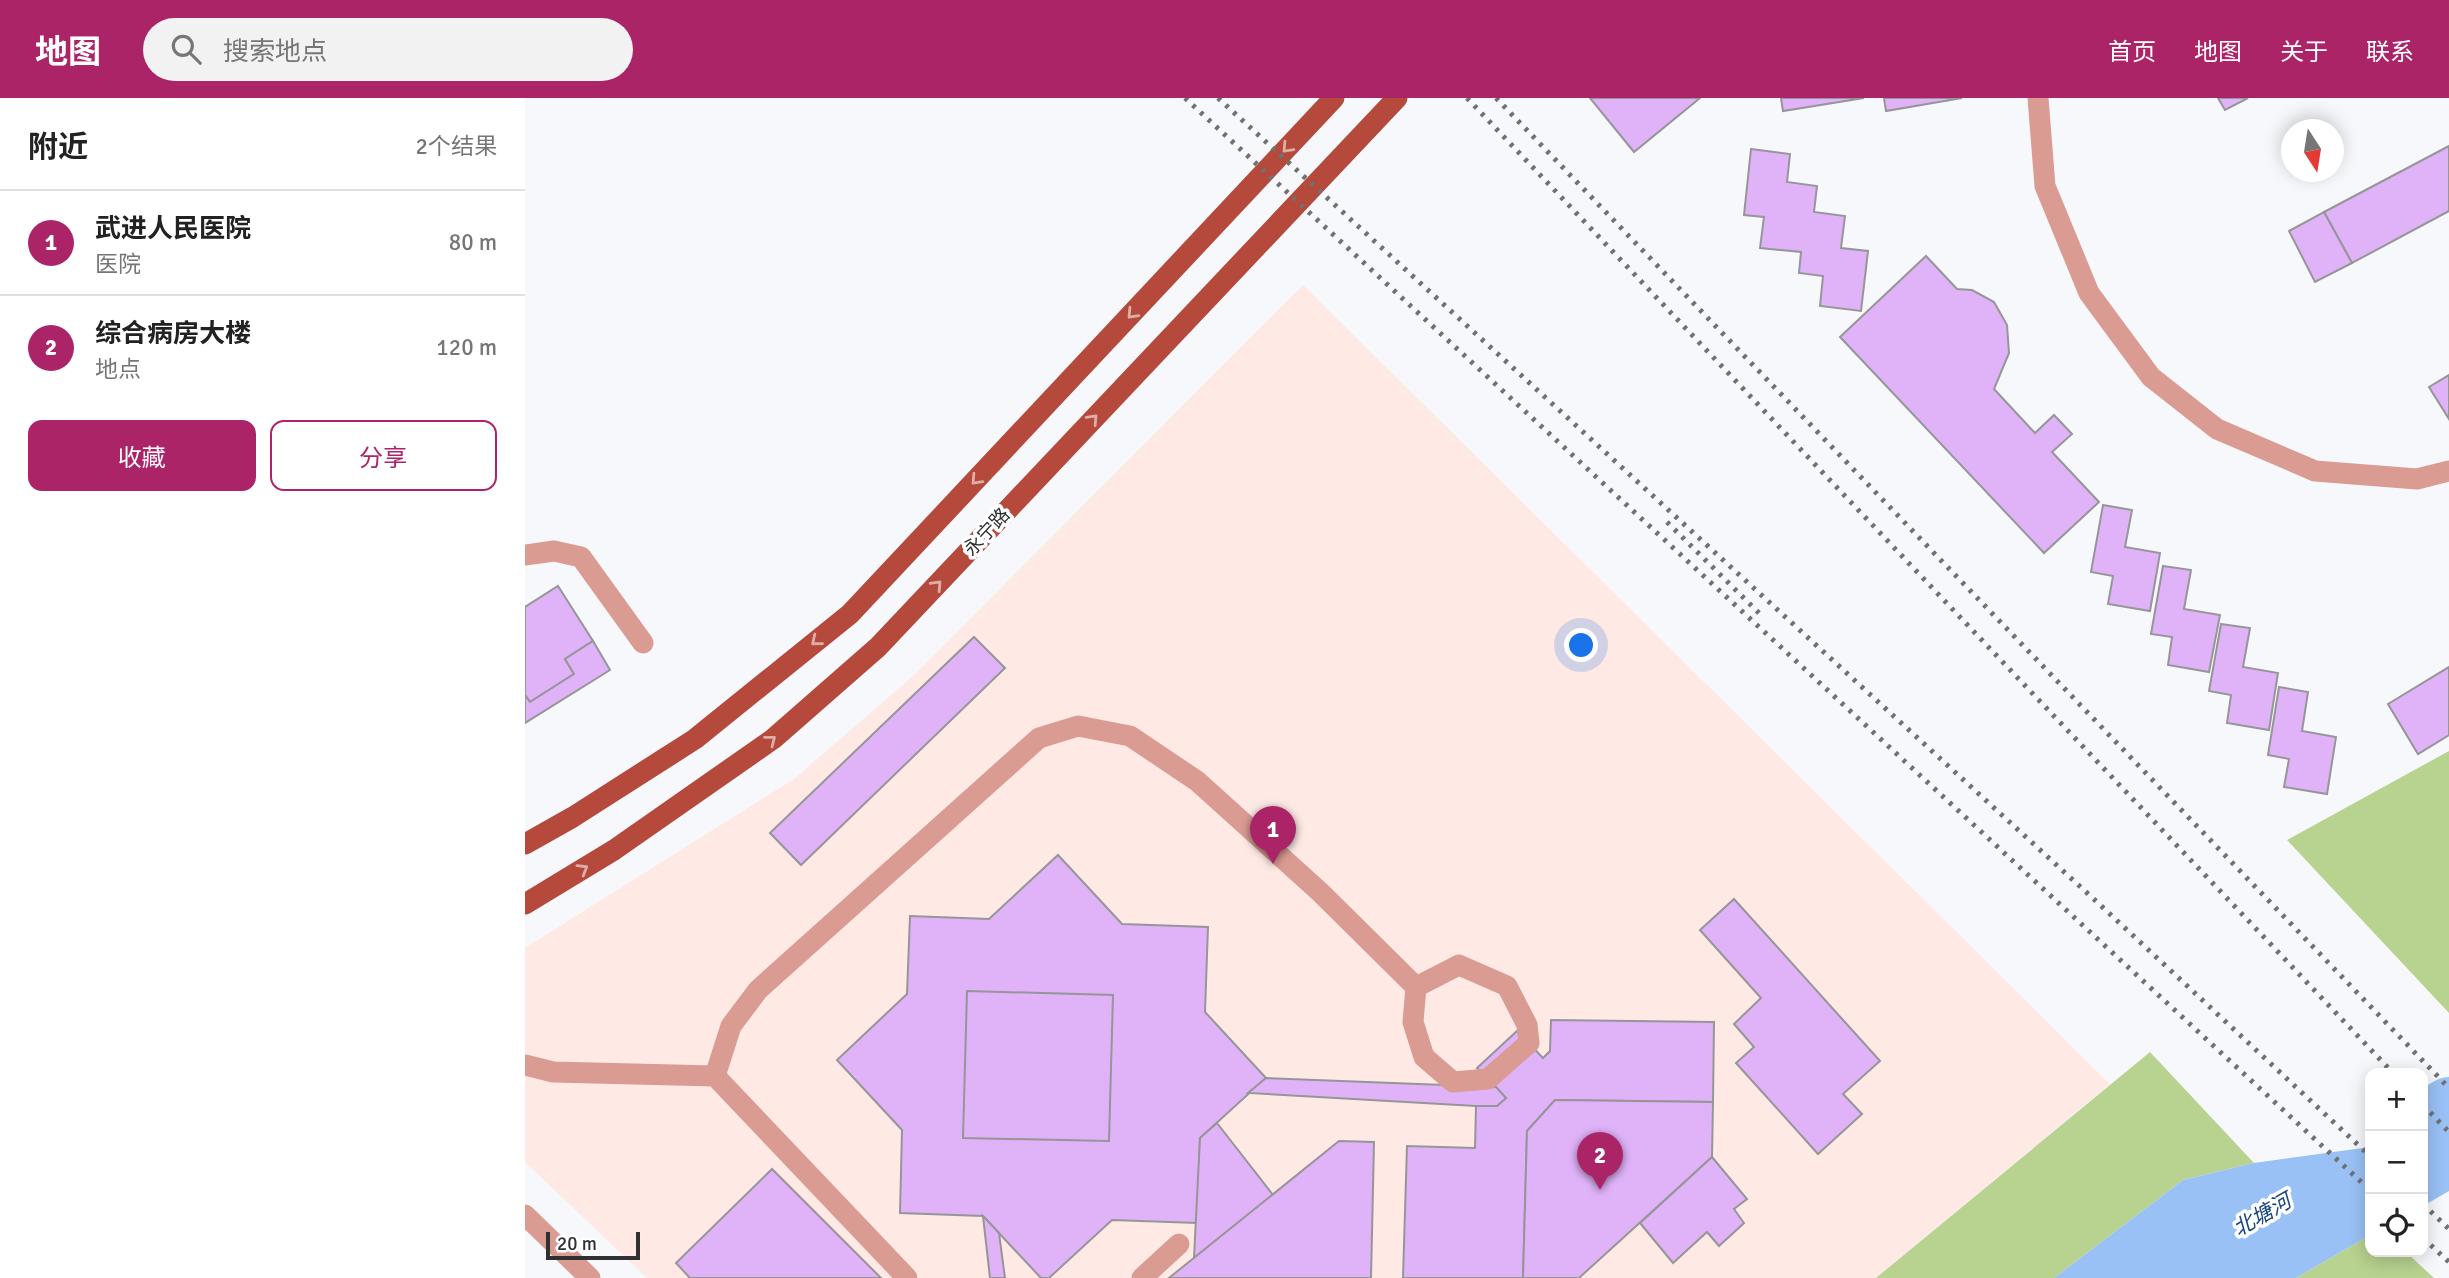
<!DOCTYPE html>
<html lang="zh">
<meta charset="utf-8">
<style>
:root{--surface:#fff;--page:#f2f2f2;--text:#222;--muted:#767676;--line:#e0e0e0;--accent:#ac2468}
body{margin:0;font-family:Signika,"Noto Sans SC",sans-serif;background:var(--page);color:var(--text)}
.controls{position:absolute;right:21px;bottom:21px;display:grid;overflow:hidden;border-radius:14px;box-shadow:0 4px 18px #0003}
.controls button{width:63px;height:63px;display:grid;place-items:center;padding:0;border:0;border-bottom:2px solid var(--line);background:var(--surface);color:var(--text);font:35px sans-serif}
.compass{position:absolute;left:1756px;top:21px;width:63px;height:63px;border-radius:50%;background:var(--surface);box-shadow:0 4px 18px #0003;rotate:168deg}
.scale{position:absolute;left:21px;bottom:18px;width:94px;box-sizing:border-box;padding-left:7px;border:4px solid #2f3031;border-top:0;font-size:19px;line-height:24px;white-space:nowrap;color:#2f3031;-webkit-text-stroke:5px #fff;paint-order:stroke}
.you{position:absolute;left:1057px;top:548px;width:24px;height:24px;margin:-18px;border:5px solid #fff;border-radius:50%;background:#1a73e8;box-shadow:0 0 0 10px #1a73e833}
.badge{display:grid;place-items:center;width:46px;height:46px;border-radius:50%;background:var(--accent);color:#fff;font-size:23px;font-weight:700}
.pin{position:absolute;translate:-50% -58px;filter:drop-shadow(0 2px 4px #0008)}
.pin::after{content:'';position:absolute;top:37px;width:24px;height:21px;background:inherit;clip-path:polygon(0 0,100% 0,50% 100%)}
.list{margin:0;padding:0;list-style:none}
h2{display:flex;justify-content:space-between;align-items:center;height:91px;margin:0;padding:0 28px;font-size:30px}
h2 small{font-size:23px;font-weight:400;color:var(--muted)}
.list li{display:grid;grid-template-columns:46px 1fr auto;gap:21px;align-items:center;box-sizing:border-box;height:105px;padding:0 28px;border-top:2px solid var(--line)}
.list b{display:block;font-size:26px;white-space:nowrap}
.list p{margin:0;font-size:23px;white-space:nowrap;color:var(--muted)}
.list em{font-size:23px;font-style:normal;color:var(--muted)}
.actions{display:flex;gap:14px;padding:21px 28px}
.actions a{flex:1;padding:16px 0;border:2px solid var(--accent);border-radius:14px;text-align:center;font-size:24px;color:var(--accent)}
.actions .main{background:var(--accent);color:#fff}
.icon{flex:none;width:38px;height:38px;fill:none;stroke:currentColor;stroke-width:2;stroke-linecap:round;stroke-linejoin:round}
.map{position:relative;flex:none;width:1924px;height:1180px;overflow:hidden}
header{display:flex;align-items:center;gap:42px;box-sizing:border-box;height:98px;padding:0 35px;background:var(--accent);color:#fff}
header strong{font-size:33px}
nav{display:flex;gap:38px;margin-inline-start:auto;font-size:24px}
.search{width:490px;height:63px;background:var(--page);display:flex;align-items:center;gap:18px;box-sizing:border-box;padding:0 24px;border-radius:38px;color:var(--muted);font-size:26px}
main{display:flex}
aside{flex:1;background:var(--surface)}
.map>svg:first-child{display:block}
</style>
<header>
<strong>地图</strong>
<div class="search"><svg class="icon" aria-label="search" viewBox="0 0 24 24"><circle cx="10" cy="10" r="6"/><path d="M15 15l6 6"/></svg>搜索地点</div>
<nav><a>首页</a><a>地图</a><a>关于</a><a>联系</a></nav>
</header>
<main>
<aside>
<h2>附近<small>2个结果</small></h2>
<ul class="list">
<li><span class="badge">1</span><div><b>武进人民医院</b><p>医院</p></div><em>80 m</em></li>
<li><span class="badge">2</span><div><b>综合病房大楼</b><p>地点</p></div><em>120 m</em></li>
</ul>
<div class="actions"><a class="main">收藏</a><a>分享</a></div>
</aside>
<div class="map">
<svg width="1924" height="1180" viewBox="0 0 1924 1180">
<rect width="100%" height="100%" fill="#f7f8fc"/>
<!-- medical -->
<path fill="#fee9e5" d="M778,187L1585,986L1351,1180H122L0,1064V850L269,681L388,578Z"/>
<!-- green -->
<g fill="#b8d28f">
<path d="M1924,653V915L1762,742Z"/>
<path d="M1625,954L1729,1065L1658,1082L1529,1180H1351Z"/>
<path d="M1845,1137V1154H1881L1909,1180H1771Z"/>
</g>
<!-- water -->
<g fill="#99c1f5">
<path d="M1924,1007V1093L1898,1108V1037Z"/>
<path d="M1845,1049V1137L1771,1180H1529L1658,1082L1729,1065Z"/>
</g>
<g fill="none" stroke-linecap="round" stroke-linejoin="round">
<!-- river -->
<path stroke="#99c1f5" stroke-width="56" d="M1898,1022L1924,1007"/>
</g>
<!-- building -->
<g fill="#e0b3f9" stroke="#969598" stroke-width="2">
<path d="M1065,0H1175L1109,54Z"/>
<path d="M1256,0H1339L1258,13Z"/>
<path d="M1359,0H1437L1361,13Z"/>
<path d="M1693,0H1723L1700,12Z"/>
<path d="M1924,48V113L1827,165L1799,114Z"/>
<path d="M1226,51L1265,56L1262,84L1292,88L1289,114L1320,118L1316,150L1343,153L1336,213L1295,208L1298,178L1274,175L1276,154L1235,150L1239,119L1219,117Z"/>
<path d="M1799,114L1827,165L1790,184L1764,133Z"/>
<path d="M1401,158L1432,191L1447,192L1469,204L1482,227L1484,255L1469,291L1510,335L1529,317L1547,336L1527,354L1574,404L1519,455L1315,239Z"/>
<path d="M1924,277V321L1904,289Z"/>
<path d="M1578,407L1607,412L1600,449L1635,455L1625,513L1583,506L1588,478L1566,474Z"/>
<path d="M1638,468L1666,472L1659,511L1695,517L1684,574L1643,567L1647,539L1626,536Z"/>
<path d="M33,488L68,543L40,561L49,576L5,604L0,597V509Z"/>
<path d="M1696,526L1725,530L1718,569L1753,575L1744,632L1702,625L1706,597L1684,593Z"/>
<path d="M449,539L480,570L276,767L245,735Z"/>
<path d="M68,543L85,572L0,625V597L5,604L49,576L40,561Z"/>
<path d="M1924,569V637L1893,656L1863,606Z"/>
<path d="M1754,589L1783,594L1777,633L1811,639L1802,696L1759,689L1764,661L1743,657Z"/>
<path d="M533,757L597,826L683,829L680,914L741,980L675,1040L672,1125L587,1122L524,1180H516L458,1118L375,1115L377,1032L312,962L382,896L385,818L464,821Z"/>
<path d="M1209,801L1355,963L1318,996L1337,1016L1293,1056L1211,965L1229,949L1209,926L1236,900L1175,832Z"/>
<path d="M442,893L588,897L584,1043L438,1040Z"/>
<path d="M1026,922L1189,924L1188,1004L1030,1002L1002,1033L998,1180H878L882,1048L950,1050L951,1008H972L981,1000L952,970L992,933L1018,960L1025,953Z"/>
<path d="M741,980L971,989L981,1000L972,1008H951L723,995Z"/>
<path d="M1030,1002L1188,1004L1187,1059L1054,1180H998L1002,1033Z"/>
<path d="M692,1025L748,1097L669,1160L675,1040Z"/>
<path d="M814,1043L849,1044L846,1180H644Z"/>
<path d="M1187,1059L1222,1101L1209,1111L1219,1125L1194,1148L1182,1134L1148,1165L1115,1125Z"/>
<path d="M247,1071L356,1180H165L151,1165Z"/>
<path d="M458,1118L474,1135L480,1180H465Z"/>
</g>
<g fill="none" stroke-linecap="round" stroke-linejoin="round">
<!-- minor -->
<g stroke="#da9c92" stroke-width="21">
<path d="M1513,0L1520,88L1564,195L1626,279L1692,331L1790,373L1892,381L1924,373"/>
<path d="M0,457L29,453L56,459L118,545"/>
<path d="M934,867L982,888L1002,927L1004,945L963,981L928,984L899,959L888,924L891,889Z"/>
<path d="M0,967L28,974L190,978L382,1180"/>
<path d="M190,978L206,928L233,892L514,640L553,628L605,638L672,683L795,794L891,889"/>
<path d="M0,1117L65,1180"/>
<path d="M617,1180L654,1146"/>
</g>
<!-- major -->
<g stroke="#b5493c" stroke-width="21">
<path d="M0,746L48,719L170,641L325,516L809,0"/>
<path d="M0,806L89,752L248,641L353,549L872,0"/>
</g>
<!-- rail -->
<g stroke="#707173" stroke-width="5" stroke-dasharray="3.5 7" stroke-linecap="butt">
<path d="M660,0L1845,1092"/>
<path d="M693,0L1572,804L1845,1058"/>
<path d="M942,0L1868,975"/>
<path d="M971,0L1924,990"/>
<path d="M1142,424L1239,520"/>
<path d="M1898,1007L1924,1034"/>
<path d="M1898,1106L1924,1131"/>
<path d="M1898,1140L1924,1164"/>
</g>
</g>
<!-- one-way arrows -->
<defs><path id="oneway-chevron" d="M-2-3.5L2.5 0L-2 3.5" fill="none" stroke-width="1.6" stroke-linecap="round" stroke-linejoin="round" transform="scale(1.75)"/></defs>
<g stroke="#deada7">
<use href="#oneway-chevron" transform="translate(762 50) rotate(133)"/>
<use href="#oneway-chevron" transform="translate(607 216) rotate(133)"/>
<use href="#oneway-chevron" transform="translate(568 321) rotate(-47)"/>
<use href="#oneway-chevron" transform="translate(451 382) rotate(133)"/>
<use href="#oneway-chevron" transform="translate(412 487) rotate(-47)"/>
<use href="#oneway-chevron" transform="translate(291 543) rotate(141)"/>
<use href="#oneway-chevron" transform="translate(246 642) rotate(-38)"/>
<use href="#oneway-chevron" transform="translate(58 771) rotate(-31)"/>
</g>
<g text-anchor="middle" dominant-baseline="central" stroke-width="7" stroke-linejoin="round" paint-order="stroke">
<!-- street labels -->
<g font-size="19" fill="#2f3031" stroke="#fff">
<text transform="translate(462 434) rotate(-47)">永宁路</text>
</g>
<!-- water labels -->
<g font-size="21" font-style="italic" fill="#17457f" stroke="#fff">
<text transform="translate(1737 1117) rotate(-30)">北塘河</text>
</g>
</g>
</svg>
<div class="controls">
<button>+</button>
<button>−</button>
<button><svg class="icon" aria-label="locate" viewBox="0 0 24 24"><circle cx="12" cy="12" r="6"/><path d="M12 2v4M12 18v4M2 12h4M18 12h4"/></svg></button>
</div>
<svg class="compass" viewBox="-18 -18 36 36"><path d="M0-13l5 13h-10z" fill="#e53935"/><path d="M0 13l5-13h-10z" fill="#767676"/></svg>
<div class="scale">20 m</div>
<div class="you"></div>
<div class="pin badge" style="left:748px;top:766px">1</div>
<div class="pin badge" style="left:1075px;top:1092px">2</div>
</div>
</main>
